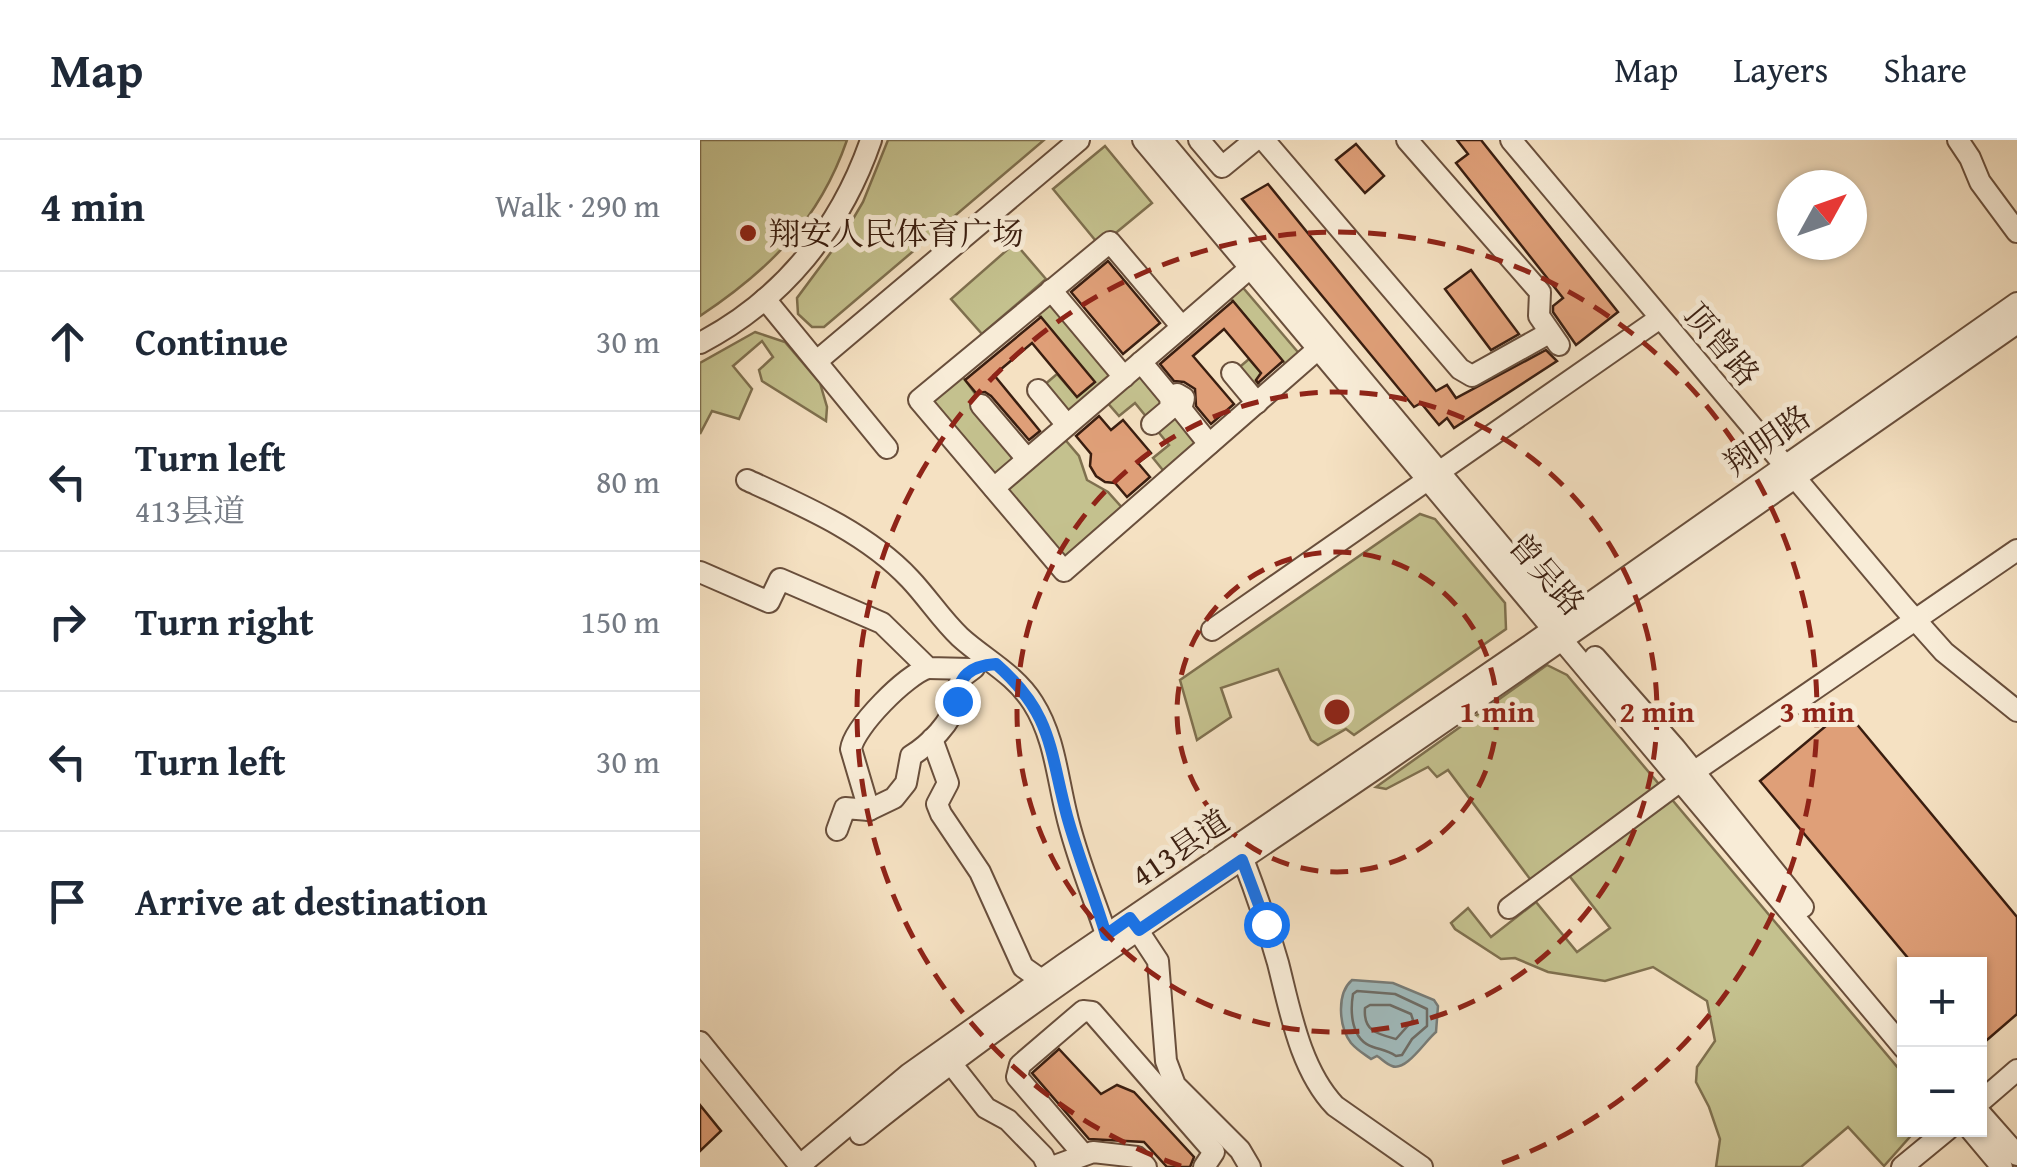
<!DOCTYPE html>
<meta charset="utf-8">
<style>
:root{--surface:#fff;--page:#f6f6f7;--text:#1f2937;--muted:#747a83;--line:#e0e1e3}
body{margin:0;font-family:"Gentium Book Plus","Noto Serif SC",serif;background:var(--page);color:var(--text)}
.controls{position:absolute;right:30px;bottom:30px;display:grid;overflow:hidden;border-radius:0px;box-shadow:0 2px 8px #0004}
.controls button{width:90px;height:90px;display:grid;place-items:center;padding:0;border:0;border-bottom:2px solid var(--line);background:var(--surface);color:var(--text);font:50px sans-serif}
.compass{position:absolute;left:1077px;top:30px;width:90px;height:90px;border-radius:50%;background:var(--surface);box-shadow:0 2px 8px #0004;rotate:50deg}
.stop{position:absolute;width:30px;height:30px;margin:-22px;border:8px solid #1a73e8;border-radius:50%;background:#fff}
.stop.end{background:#1a73e8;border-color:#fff;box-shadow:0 2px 10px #0008}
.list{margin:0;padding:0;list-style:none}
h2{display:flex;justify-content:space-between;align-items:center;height:130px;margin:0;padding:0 40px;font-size:42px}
h2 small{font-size:32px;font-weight:400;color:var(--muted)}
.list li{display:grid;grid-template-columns:65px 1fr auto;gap:30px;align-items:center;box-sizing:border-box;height:140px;padding:0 40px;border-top:2px solid var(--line)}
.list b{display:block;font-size:38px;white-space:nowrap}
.list p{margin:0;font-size:32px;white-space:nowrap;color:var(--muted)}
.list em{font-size:32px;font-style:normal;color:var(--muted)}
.icon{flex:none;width:55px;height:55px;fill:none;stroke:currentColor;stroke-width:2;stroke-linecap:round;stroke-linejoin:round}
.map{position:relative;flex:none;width:1317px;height:1027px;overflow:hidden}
header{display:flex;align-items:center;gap:60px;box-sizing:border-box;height:140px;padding:0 50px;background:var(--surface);border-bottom:2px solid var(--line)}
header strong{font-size:48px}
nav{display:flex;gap:55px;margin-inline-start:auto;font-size:35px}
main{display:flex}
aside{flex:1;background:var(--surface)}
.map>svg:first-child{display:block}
</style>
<header>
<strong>Map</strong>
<nav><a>Map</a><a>Layers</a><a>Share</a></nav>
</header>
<main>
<aside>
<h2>4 min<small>Walk · 290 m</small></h2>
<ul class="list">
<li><svg class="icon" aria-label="ahead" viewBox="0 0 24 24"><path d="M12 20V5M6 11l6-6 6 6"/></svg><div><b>Continue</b></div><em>30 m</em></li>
<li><svg class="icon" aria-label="left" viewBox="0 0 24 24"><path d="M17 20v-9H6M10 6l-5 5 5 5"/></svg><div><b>Turn left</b><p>413县道</p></div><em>80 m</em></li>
<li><svg class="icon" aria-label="right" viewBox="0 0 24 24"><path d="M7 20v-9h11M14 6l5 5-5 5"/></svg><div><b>Turn right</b></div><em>150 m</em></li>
<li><svg class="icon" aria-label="left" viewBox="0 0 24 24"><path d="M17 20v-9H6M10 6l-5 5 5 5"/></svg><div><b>Turn left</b></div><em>30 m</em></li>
<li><svg class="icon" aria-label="arrive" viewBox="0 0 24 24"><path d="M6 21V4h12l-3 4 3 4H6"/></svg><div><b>Arrive at destination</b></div></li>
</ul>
</aside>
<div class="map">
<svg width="1317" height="1027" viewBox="0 0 1317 1027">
<rect width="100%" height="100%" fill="#f5e1c2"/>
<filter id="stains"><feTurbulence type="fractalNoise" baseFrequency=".002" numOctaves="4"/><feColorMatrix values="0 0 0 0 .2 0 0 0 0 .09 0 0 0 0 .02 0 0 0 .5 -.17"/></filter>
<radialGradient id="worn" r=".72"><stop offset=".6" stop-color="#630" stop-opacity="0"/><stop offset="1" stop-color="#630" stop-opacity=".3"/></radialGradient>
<!-- green -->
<g fill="#c4c18e" stroke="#7f704f" stroke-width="2.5">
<path d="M0,0H147C119,81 69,130 0,176Z"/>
<path d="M188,0H344L124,187H112L98,174L97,158L143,96L163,62Z"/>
<path d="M405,6L452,63L400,106L353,49Z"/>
<path d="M315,103L346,139L282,194L251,159Z"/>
<path d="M539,143L603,218L557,258L535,231L549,219L562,234L556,241L561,246L586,225L530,158Z"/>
<path d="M348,157L415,239L370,279L343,246L357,234L377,257L394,242L336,172L261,234L321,318L294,337L231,269L232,253Z"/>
<path d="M55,192L85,202L120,243L127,267L126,281L62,241L59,230L73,217L62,201L33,226L52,249L39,279L12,271L0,294V223Z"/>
<path d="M438,233L466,259L449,280L435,263L419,276L406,261Z"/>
<path d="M471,275L481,276L500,301L466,334L453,318L469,305L455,288Z"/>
<path d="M362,296L379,316L387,340L408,352L426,372L367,420L307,358L308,344Z"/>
<path d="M720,374L735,379L805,463L806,489L654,595L646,589L618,605L611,600L578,529L521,548L531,577L497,600L480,540Z"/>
<path d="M847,525L867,535L1204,935V990H1216L1184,1026L1148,987L1101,1027H1016L1020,999L1009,967L996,942L997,927L1015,901L1007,861L953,827L905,841L848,832L815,818L801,819L755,789L751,783L768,768L791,797L836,762L877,812L910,788L860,724L833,743L748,630L737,637L728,627L686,649L676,647Z"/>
</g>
<!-- water -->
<path fill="#a0bbbd" stroke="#777c78" stroke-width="2.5" d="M652,840L693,843L734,860L738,866L736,892C725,901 706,932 692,926C686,924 682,919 677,916L671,919C664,914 657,910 651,903C639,887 636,854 652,840Z"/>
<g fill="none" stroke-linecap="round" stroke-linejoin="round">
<!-- shore -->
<g stroke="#6d6c66" stroke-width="2.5">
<path d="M657,851L695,854L727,869V886L712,899L702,915L696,916C687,910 682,910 673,907C651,900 650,872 653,854Z"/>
<path d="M670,865H690L711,874L713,880L696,899C677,894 663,891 665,868Z"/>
</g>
</g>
<!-- building -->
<g fill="#df9f78" stroke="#3a1e10" stroke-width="2.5">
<path d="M757,0H781L918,172L876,205L853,172V166L863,158L756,23L768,14Z"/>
<path d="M656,4L684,36L665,53L636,20Z"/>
<path d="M568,44L736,251L747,245L756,258L846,210L857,221L754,288L747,278L739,285L721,263L714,267L542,59Z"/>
<path d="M408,121L460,183L423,214L371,152Z"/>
<path d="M771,130L819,194L791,210L745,149Z"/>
<path d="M533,161L583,221L558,243L556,240L561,233L524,189L493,216L534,264L511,284L496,266L495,249L484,242L474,241L460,224Z"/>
<path d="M341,177L395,242L377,257L332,203L294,235L340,291L329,300L291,256L285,252L276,253L265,240Z"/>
<path d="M399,276L411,290L423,280L451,313L438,323L450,337L427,357L415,343L405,342L396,336L390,326L391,314L376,296Z"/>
<path d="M1145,570L1317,777V874L1280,906V824H1213L1060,641Z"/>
<path d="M359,909L401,954L417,945L434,952L494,1017L490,1027H467L444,1002L389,999L332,933Z"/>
<path d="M0,965L21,991L0,1011Z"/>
</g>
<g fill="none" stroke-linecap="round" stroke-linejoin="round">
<!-- minor casing -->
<g stroke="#694f3c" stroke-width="24">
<g id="minor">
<path d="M443,0L1204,908"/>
<path d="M462,0L853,468"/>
<path d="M499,0L522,27L555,0"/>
<path d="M564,0L760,229L772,236L849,193"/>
<path d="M707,0L840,152L839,176L859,205"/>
<path d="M811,0L1203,466L1244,512L1317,571"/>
<path d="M1258,0L1270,18L1280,42L1317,92"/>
<path d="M550,128L482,187L410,102L219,260L364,431L618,209"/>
<path d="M351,150L424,237"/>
<path d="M65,159L187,308"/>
<path d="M0,203C83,160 141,87 171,0"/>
<path d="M117,221L379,0"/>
<path d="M441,222L470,257L471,268"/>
<path d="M532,233L557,263"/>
<path d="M338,250L367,285"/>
<path d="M470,257L477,254L484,258L481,269L509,304"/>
<path d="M281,265L327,319"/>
<path d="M452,284L471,268"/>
<path d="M47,340C104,366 167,393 210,439C228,458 241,479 260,497C284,519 315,534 333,563C354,596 357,635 366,672C376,717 395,760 409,803"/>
<path d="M294,348L482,187"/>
<path d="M0,432L69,462L80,439L182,483L228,528L271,529"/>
<path d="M512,490L960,178"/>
<path d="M895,517L975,608L1103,767"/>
<path d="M232,599L248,643L237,664L241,674L280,732L323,827L350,846"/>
<path d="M169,670L151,609C154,587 207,534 228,528"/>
<path d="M137,690L145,668L169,670L194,658L206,643L211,616C230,604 251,583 257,561C260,552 257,546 262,537L274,528"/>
<path d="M543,719C556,753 568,788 578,823C590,870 600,929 635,966L722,1027"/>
<path d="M809,768L979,642L1317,410"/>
<path d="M431,780L458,821L466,921L475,945L540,1010L550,1027"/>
<path d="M0,902L101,1027"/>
<path d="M246,917L286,968L308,980L343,1016L348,1027"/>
<path d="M1280,962L1317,930"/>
<path d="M1280,973L1317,1015"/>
<path d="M1271,990L1302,1027"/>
<path d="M160,994C327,860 508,743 684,623C896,478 1106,329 1317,183"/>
<path d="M383,1014L317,937L320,925L383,871L392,872L514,1012L504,1027"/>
<path d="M98,1027L209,934L364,824L829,506L1317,163"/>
<path d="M352,1027L393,1012L437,1017L446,1027"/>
<path d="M1202,1027L1247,990"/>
</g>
</g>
<!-- minor -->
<use href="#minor" stroke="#f8ecd7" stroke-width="20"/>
</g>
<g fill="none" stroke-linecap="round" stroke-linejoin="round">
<!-- route -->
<path stroke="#1a73e8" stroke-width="12" d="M257,561C258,535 271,526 296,524C353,574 349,609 367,676C378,716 394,755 406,795L430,778L439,790L542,720L566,784"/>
</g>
<!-- distance rings -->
<g fill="none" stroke="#8f2418" stroke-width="5" stroke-dasharray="18 12">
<circle cx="637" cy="572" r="160"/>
<circle cx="637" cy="572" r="320"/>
<path d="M481 1026A480 480 0 1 1 793 1026"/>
</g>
<!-- markers -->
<circle fill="#8f2418" stroke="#f8ecd7" stroke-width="4" cx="48" cy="93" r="10"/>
<g text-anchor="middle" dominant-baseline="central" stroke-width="10" stroke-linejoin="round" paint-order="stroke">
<!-- poi labels -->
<g font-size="32" fill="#3a1e10" stroke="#f8ecd7" text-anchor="start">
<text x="68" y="93">翔安人民体育广场</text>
</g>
<!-- street labels -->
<g font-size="32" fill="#3a1e10" stroke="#f8ecd7">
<text transform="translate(1022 204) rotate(50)">顶曾路</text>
<text transform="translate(1067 300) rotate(-35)">翔明路</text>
<text transform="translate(847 434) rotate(49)">曾吴路</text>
<text transform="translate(480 708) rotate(-34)">413县道</text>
</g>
</g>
<circle cx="637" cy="572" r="15" fill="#8f2418" stroke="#f8ecd7" stroke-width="5"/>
<g font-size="30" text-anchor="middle" font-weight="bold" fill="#8f2418" stroke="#f8ecd7" stroke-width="10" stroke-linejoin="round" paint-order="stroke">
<text x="797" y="582">1 min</text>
<text x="957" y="582">2 min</text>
<text x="1117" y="582">3 min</text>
</g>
<rect width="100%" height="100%" filter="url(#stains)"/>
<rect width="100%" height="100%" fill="url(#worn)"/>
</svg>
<div class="controls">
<button>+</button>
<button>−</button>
</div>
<svg class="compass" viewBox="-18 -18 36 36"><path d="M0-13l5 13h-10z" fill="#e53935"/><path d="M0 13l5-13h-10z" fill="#747a83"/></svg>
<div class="stop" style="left:566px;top:784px"></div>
<div class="stop end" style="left:257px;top:561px"></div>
</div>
</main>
